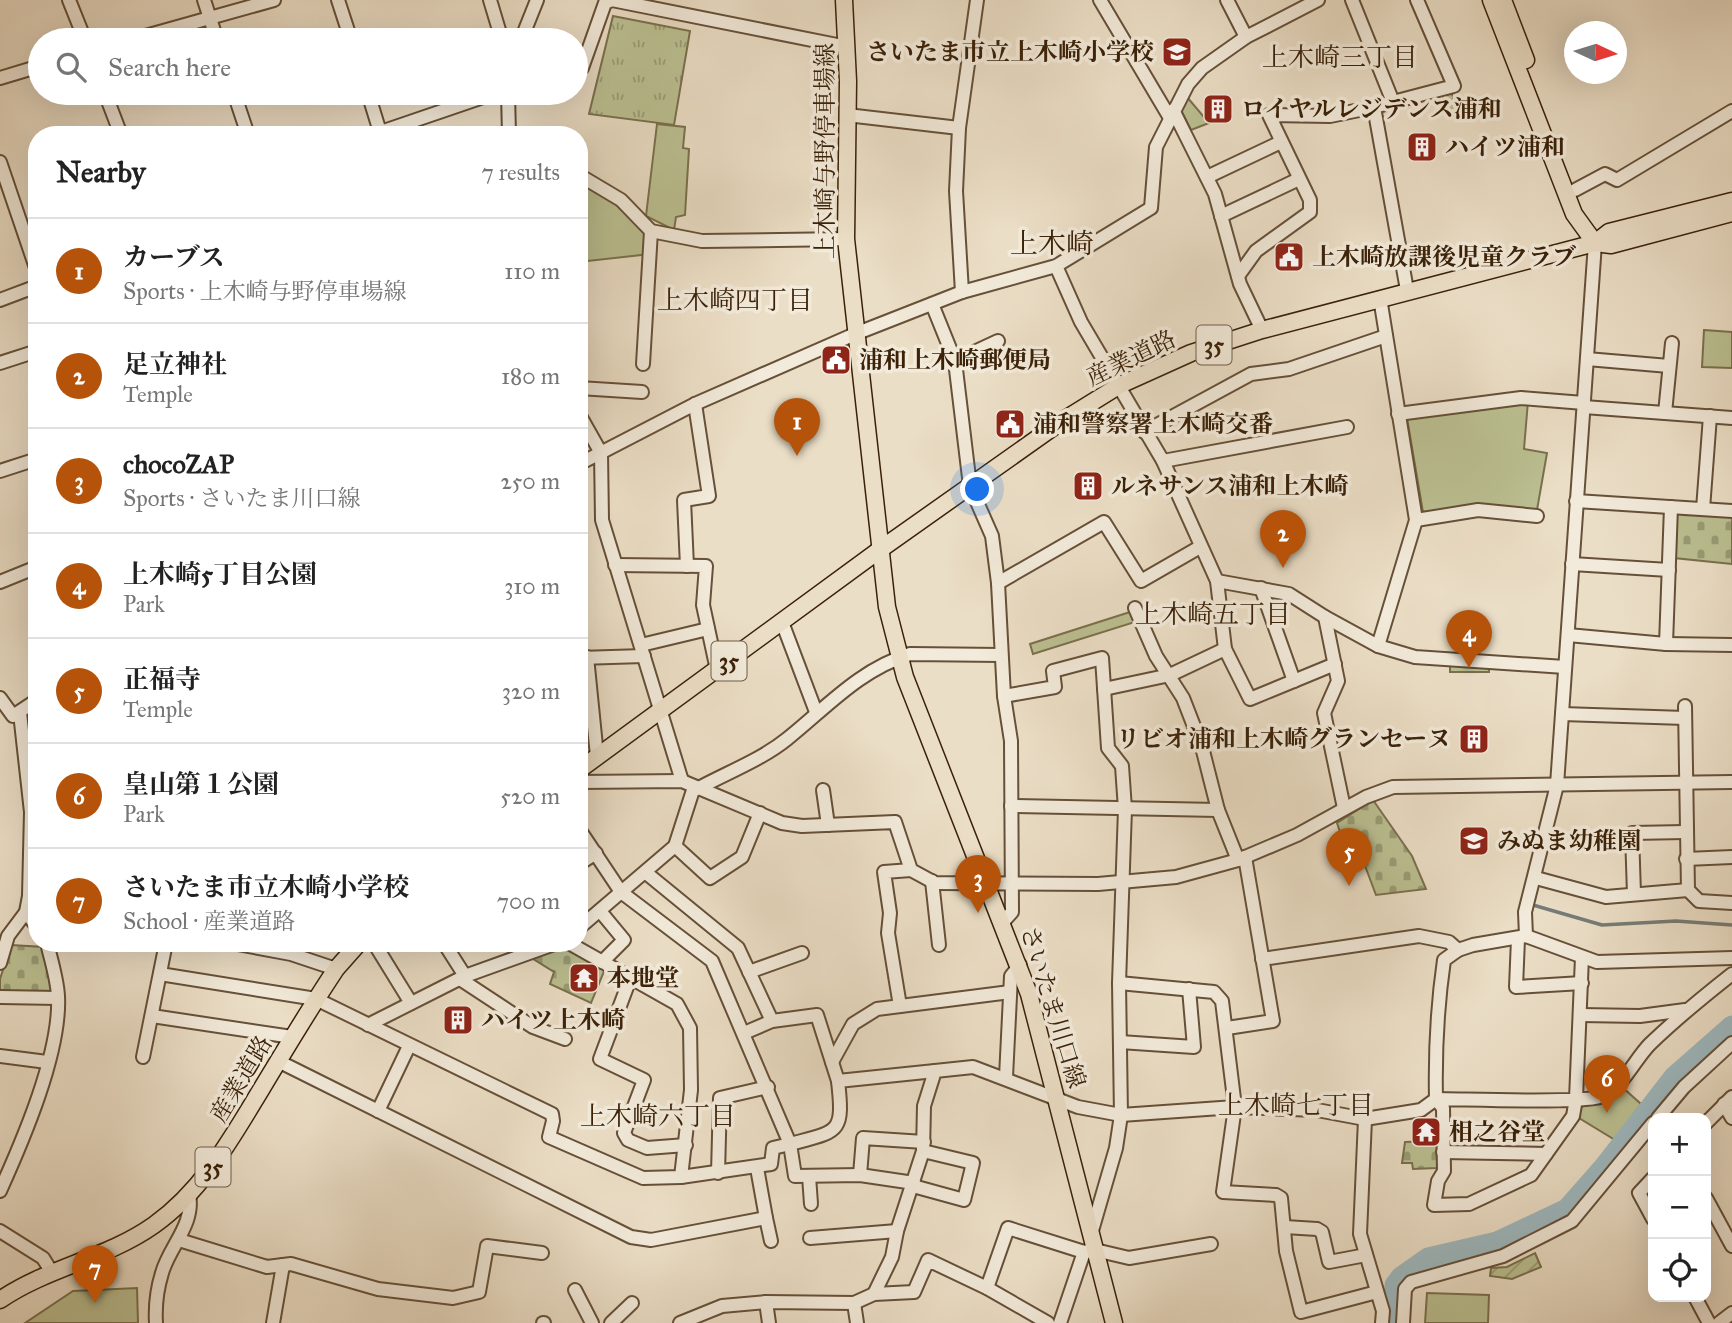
<!DOCTYPE html>
<meta charset="utf-8">
<style>
:root{--surface:#fff;--page:#f2f2f2;--text:#222;--muted:#767676;--line:#e0e0e0;--accent:#b45309}
body{margin:0;font-family:"IM FELL Great Primer","Noto Serif JP",serif;background:var(--page);color:var(--text)}
.controls{position:absolute;right:21px;bottom:21px;display:grid;overflow:hidden;border-radius:14px;box-shadow:0 7px 28px #0002}
.controls button{width:63px;height:63px;display:grid;place-items:center;padding:0;border:0;border-bottom:2px solid var(--line);background:var(--surface);color:var(--text);font:35px sans-serif}
.compass{position:absolute;left:1564px;top:21px;width:63px;height:63px;border-radius:50%;background:var(--surface);box-shadow:0 7px 28px #0002;rotate:94deg}
.you{position:absolute;left:978px;top:490px;width:24px;height:24px;margin:-18px;border:5px solid #fff;border-radius:50%;background:#1a73e8;box-shadow:0 0 0 10px #1a73e833}
.badge{display:grid;place-items:center;width:46px;height:46px;border-radius:50%;background:var(--accent);color:#fff;font-size:23px;font-weight:700}
.pin{position:absolute;translate:-50% -58px;filter:drop-shadow(0 2px 4px #0008)}
.pin::after{content:'';position:absolute;top:37px;width:24px;height:21px;background:inherit;clip-path:polygon(0 0,100% 0,50% 100%)}
.list{margin:0;padding:0;list-style:none}
h2{display:flex;justify-content:space-between;align-items:center;height:91px;margin:0;padding:0 28px;font-size:30px}
h2 small{font-size:23px;font-weight:400;color:var(--muted)}
.list li{display:grid;grid-template-columns:46px 1fr auto;gap:21px;align-items:center;box-sizing:border-box;height:105px;padding:0 28px;border-top:2px solid var(--line)}
.list b{display:block;font-size:26px;white-space:nowrap}
.list p{margin:0;font-size:23px;white-space:nowrap;color:var(--muted)}
.list em{font-size:23px;font-style:normal;color:var(--muted)}
.icon{flex:none;width:38px;height:38px;fill:none;stroke:currentColor;stroke-width:2;stroke-linecap:round;stroke-linejoin:round}
.map{position:relative;flex:none;width:1732px;height:1323px;overflow:hidden}
.search{position:absolute;background:var(--surface);box-shadow:0 7px 28px #0002;left:28px;top:28px;width:560px;height:77px;display:flex;align-items:center;gap:18px;box-sizing:border-box;padding:0 24px;border-radius:38px;color:var(--muted);font-size:26px}
.panel{position:absolute;background:var(--surface);box-shadow:0 7px 28px #0002;left:28px;top:126px;width:560px;height:826px;border-radius:28px}
.map>svg:first-child{display:block}
</style>
<div class="map">
<svg width="1732" height="1323" viewBox="0 0 1732 1323">
<defs>
<pattern id="grass-tufts" width="24" height="20" patternUnits="userSpaceOnUse" patternTransform="scale(1.75)"><rect width="24" height="20" fill="#bbc092"/><path d="M3 7l-1-3M5 7V3M7 7l1-3M15 17l-1-3M17 17v-4M19 17l1-3" fill="none" stroke="#999c75"/></pattern>
<pattern id="cemetery-stones" width="16" height="16" patternUnits="userSpaceOnUse" patternTransform="scale(1.75)"><rect width="16" height="16" fill="#bbc092"/><path d="M2 7V4a2 2 0 0 1 4 0v3zM10 15v-3a2 2 0 0 1 4 0v3z" fill="#999c75"/></pattern>
<pattern id="garden-furrows" width="10" height="10" patternUnits="userSpaceOnUse" patternTransform="scale(1.75)"><rect width="10" height="10" fill="#bbc092"/><path d="M-1 1l2-2M0 10L10 0M9 11l2-2" fill="none" stroke="#999c75"/></pattern>
</defs>
<rect width="100%" height="100%" fill="#ebdec6"/>
<filter id="stains"><feTurbulence type="fractalNoise" baseFrequency=".00286" numOctaves="4"/><feColorMatrix values="0 0 0 0 .2 0 0 0 0 .09 0 0 0 0 .02 0 0 0 .5 -.17"/></filter>
<radialGradient id="worn" r=".72"><stop offset=".6" stop-color="#630" stop-opacity="0"/><stop offset="1" stop-color="#630" stop-opacity=".3"/></radialGradient>
<!-- grass -->
<path fill="url(#grass-tufts)" stroke="#7a704d" stroke-width="2" d="M613,16L690,31L674,125L589,114Z"/>
<!-- cemetery -->
<g fill="url(#cemetery-stones)" stroke="#7a704d" stroke-width="2">
<path d="M1677,511L1732,516V564L1674,558V514Z"/>
<path d="M1373,800L1412,856L1426,889L1376,895L1356,842L1359,840L1357,833L1342,838L1337,823Z"/>
<path d="M11,945L44,947L54,991L49,995L0,993V979Z"/>
<path d="M563,947L605,969L591,1003L550,984L554,972L530,957Z"/>
<path d="M1439,1141L1440,1166L1437,1168L1413,1169L1412,1163H1402L1405,1142Z"/>
</g>
<!-- park -->
<g fill="#bbc092" stroke="#7a704d" stroke-width="2">
<path d="M1451,91L1459,115L1450,119L1442,94Z"/>
<path d="M1187,97L1209,123L1191,130L1180,108Z"/>
<path d="M657,124L685,127L683,148L689,149L685,215L676,217L674,230L646,216Z"/>
<path d="M579,175L651,231L650,254L579,262Z"/>
<path d="M1704,330L1732,332V368L1702,367Z"/>
<path d="M1528,401L1524,449L1547,453L1537,510L1480,505L1423,512L1407,418Z"/>
<path d="M1130,612L1135,622L1033,654L1030,644Z"/>
<rect x="1450" y="664" width="39" height="8"/>
<path d="M1622,1087L1641,1104L1615,1140L1579,1118L1580,1108C1597,1097 1601,1111 1622,1087Z"/>
<path d="M137,1288L138,1323H25L73,1291Z"/>
<path d="M1427,1293L1489,1295L1488,1323H1425Z"/>
</g>
<!-- garden -->
<path fill="url(#garden-furrows)" stroke="#7a704d" stroke-width="2" d="M1535,1253L1541,1267L1512,1279L1490,1276L1491,1268L1507,1267Z"/>
<g fill="none" stroke-linecap="round" stroke-linejoin="round">
<!-- stream -->
<path stroke="#767c76" stroke-width="3.5" d="M1533,905L1602,925L1676,921L1732,925"/>
<!-- river -->
<path stroke="#9eb9c0" stroke-width="21" d="M1392,1323L1395,1285L1401,1277L1428,1258L1497,1242L1567,1209L1604,1167L1674,1077L1732,1026"/>
<!-- minor casing -->
<g stroke="#665038" stroke-width="16">
<g id="minor">
<path d="M69,0L85,40"/>
<path d="M204,0L217,40"/>
<path d="M338,0L351,40"/>
<path d="M490,0L502,40"/>
<path d="M1100,0L1170,118"/>
<path d="M1227,0L1246,37"/>
<path d="M1352,0L1393,102"/>
<path d="M131,40L274,0"/>
<path d="M521,40L537,0"/>
<path d="M576,67L582,68L605,3L612,0L847,47"/>
<path d="M0,78L40,66"/>
<path d="M105,93L121,135"/>
<path d="M234,93L248,135"/>
<path d="M368,93L380,132"/>
<path d="M508,93L509,135"/>
<path d="M1173,110L1215,194L1240,284L1262,330"/>
<path d="M847,115L959,128"/>
<path d="M372,135L495,93"/>
<path d="M0,162L37,271"/>
<path d="M579,175L621,200L651,231L702,241L846,239"/>
<path d="M1207,177L1281,142"/>
<path d="M1575,190L1605,174L1617,180L1732,111"/>
<path d="M1221,216L1299,179"/>
<path d="M1056,266L1081,322L1163,461L1217,581L1225,649L1250,699L1335,664"/>
<path d="M1238,276L1256,251L1310,212V200L1269,115L1330,116L1374,107"/>
<path d="M1407,290L1374,107L1454,86L1417,0"/>
<path d="M962,292L956,191L959,128L977,0"/>
<path d="M0,300L37,286"/>
<path d="M932,304L955,361"/>
<path d="M998,341L955,361L970,486L992,536L998,583L1004,696L1011,741L1012,912L1003,922"/>
<path d="M1587,359L1669,366"/>
<path d="M0,363L37,351"/>
<path d="M643,364L651,231"/>
<path d="M579,388L642,392"/>
<path d="M1584,407L1732,418"/>
<path d="M1665,413L1672,343"/>
<path d="M579,414L601,453L602,520L682,781"/>
<path d="M1398,414L1521,398L1584,403"/>
<path d="M1144,432L1251,374L1289,369L1386,336"/>
<path d="M1163,461L1347,427"/>
<path d="M579,464L695,404L855,334L962,292L1056,266L1151,208L1156,147L1188,84L1202,68L1246,37L1318,0"/>
<path d="M0,471L37,459"/>
<path d="M1576,501L1732,511"/>
<path d="M1703,509L1710,416"/>
<path d="M1416,520L1478,510L1537,516"/>
<path d="M1572,564L1669,570"/>
<path d="M615,565L706,566L703,605L717,670"/>
<path d="M687,566L684,500L709,496L695,404"/>
<path d="M1217,581L1289,594L1325,617L1338,681L1324,713L1344,808"/>
<path d="M0,582L37,567"/>
<path d="M998,583L1104,522L1141,581L1200,547"/>
<path d="M1261,588L1294,681"/>
<path d="M1135,608L1156,656L1183,698L1202,747L1218,810L1238,860"/>
<path d="M1325,617L1378,646L1415,657L1565,667"/>
<path d="M782,622L816,712"/>
<path d="M1568,635L1666,644L1671,507"/>
<path d="M1666,644L1732,645"/>
<path d="M641,645L708,629"/>
<path d="M1378,646L1416,520L1380,298"/>
<path d="M587,657L597,756"/>
<path d="M579,658L644,656"/>
<path d="M1104,689L1170,675L1225,649"/>
<path d="M1004,696L1055,687L1053,671L1102,658L1108,748L1122,766L1125,809L1119,983L1121,1115L1116,1148L1091,1234"/>
<path d="M0,698L13,716L37,700"/>
<path d="M1685,706L1688,890L1699,901L1732,903"/>
<path d="M1562,714L1685,718"/>
<path d="M579,782L682,781L782,823L802,826L895,822L911,870L935,883L1098,884L1176,877L1238,860L1297,835L1366,797L1393,787L1732,782"/>
<path d="M697,789C726,773 761,760 787,739C827,707 859,670 910,654L1001,655"/>
<path d="M823,790L828,825"/>
<path d="M1011,806L1218,810"/>
<path d="M675,846L710,878L742,857L760,813"/>
<path d="M1686,859L1732,857"/>
<path d="M579,864L596,853"/>
<path d="M645,872L738,948L772,1021"/>
<path d="M1536,878L1606,897L1688,890"/>
<path d="M932,881L939,945"/>
<path d="M1634,894L1632,833L1685,832"/>
<path d="M600,911L624,940L602,962"/>
<path d="M26,912L37,927"/>
<path d="M579,928L675,846L694,787"/>
<path d="M1526,936L1525,912L1557,785L1595,243"/>
<path d="M1518,939L1516,987L1582,983"/>
<path d="M232,943L291,954L336,969"/>
<path d="M374,943L411,1003"/>
<path d="M444,943L465,976"/>
<path d="M569,943L677,1004L690,1028L691,1090L681,1177"/>
<path d="M1582,957L1576,1099L1573,1116L1531,1175L1469,1204L1434,1205L1438,1181L1444,1171L1443,1108L1436,1099C1465,1099 1586,1104 1603,1096C1623,1087 1635,1059 1650,1044C1676,1019 1704,996 1732,974"/>
<path d="M1262,959L1419,936L1449,942L1458,950"/>
<path d="M0,963L8,936L26,912L29,896L31,812L20,713"/>
<path d="M749,972L802,953"/>
<path d="M160,974L316,999L552,1114L553,1121L549,1137L643,1178L681,1177L771,1164L773,1148L790,1144L712,961L621,892L579,829"/>
<path d="M460,979L533,1027L565,1039"/>
<path d="M630,979L600,1059L644,1080L624,1133L628,1140L647,1148L686,1145"/>
<path d="M1119,983L1214,992L1222,1001L1235,1107L1223,1192L1276,1195L1281,1198L1286,1251L1301,1312L1377,1292"/>
<path d="M0,997L58,998"/>
<path d="M900,1006L888,933L890,913L884,872L911,870"/>
<path d="M1581,1015L1640,1016L1685,1010"/>
<path d="M152,1016L292,1037"/>
<path d="M368,1025L465,976L557,943"/>
<path d="M1227,1028L1273,1021L1245,857"/>
<path d="M744,1033L772,1021L817,1015L838,1081"/>
<path d="M1120,1042L1194,1047L1189,989"/>
<path d="M0,1056L47,1062"/>
<path d="M143,1057L166,943"/>
<path d="M278,1061L631,1237L651,1240L766,1218L757,1168"/>
<path d="M832,1062L853,1024L877,1009L1010,992"/>
<path d="M1006,1077L1011,976L1020,965"/>
<path d="M1724,1104L1732,1118"/>
<path d="M378,1111L409,1046"/>
<path d="M1658,1118L1684,1087L1732,1043"/>
<path d="M1365,1119L1360,1234L1383,1311L1382,1323"/>
<path d="M1706,1123L1732,1097"/>
<path d="M1443,1152L1546,1154"/>
<path d="M718,1173L720,1098L768,1087"/>
<path d="M860,1175L863,1138L924,1142"/>
<path d="M809,1176L811,1204"/>
<path d="M1653,1178L1639,1193L1653,1219"/>
<path d="M914,1183L860,1175L795,1176L790,1144C839,1131 844,1134 838,1081L935,1071"/>
<path d="M913,1186L964,1200L973,1163L923,1151"/>
<path d="M0,1191C23,1140 61,1052 58,996C57,978 51,960 47,943"/>
<path d="M1706,1198L1732,1246"/>
<path d="M766,1218L771,1241"/>
<path d="M1285,1227L1317,1229L1322,1232L1329,1262L1366,1255"/>
<path d="M0,1231L43,1258L51,1271"/>
<path d="M810,1238L897,1231"/>
<path d="M179,1240L267,1267L291,1264L378,1289L453,1298L479,1292L487,1246L542,1253"/>
<path d="M987,1288L1008,1228L1084,1252L1095,1250L1129,1258L1211,1244"/>
<path d="M575,1290L592,1323"/>
<path d="M874,1294L892,1257L897,1231L923,1151L924,1106L935,1071L973,1067L1078,1107L1121,1115L1235,1107L1317,1110L1365,1119L1421,1110L1436,1099C1435,1052 1437,1008 1444,960L1458,950L1473,945L1526,936L1597,962L1732,958"/>
<path d="M1695,1297L1709,1323"/>
<path d="M766,1302L769,1323"/>
<path d="M854,1303L857,1323"/>
<path d="M156,1323C155,1306 157,1289 162,1273C169,1247 195,1224 189,1195"/>
<path d="M273,1323L283,1265"/>
<path d="M543,1323H544"/>
<path d="M611,1323L632,1303"/>
<path d="M680,1323L722,1306L766,1302L854,1303L874,1294L914,1292L928,1260L987,1288L1048,1323"/>
<path d="M1060,1323L1084,1252"/>
<path d="M1403,1323L1405,1289L1411,1282L1503,1256L1572,1221L1653,1123"/>
<path d="M1719,1323L1732,1313"/>
</g>
</g>
<!-- major casing -->
<g stroke="#3a2108" stroke-width="19">
<g id="major">
<path d="M844,0L848,81L846,239L887,607L905,677L1029,994L1114,1323"/>
<path d="M1491,0L1574,214L1595,243"/>
<path d="M1503,0L1526,60"/>
<path d="M1595,243L1609,232L1732,201"/>
<path d="M579,770L878,551L1062,421L1120,385L1191,353L1262,330L1595,243L1611,245L1732,213"/>
<path d="M0,1300C48,1267 106,1259 154,1225C203,1190 231,1139 262,1088C286,1048 310,1008 336,969L359,943"/>
</g>
</g>
<!-- minor -->
<use href="#minor" stroke="#f2eada" stroke-width="12"/>
<!-- major -->
<use href="#major" stroke="#ebdec6" stroke-width="16"/>
</g>
<!-- icons -->
<defs>
<g id="school-square" transform="scale(1.575)"><rect x="-9" y="-9" width="18" height="18" rx="4" fill="#8f2418" stroke="#f2eada"/><path d="M0-5L7-2L0 1L-7-2ZM-4 1L0 2.5L4 1V4Q0 6-4 4Z" fill="#fff"/></g>
<g id="building-square" transform="scale(1.575)"><rect x="-9" y="-9" width="18" height="18" rx="4" fill="#8f2418" stroke="#f2eada"/><path d="M-4-6H4V6H1V3H-1V6H-4ZM-2.5-4.3h1.7v1.8h-1.7ZM.8-4.3h1.7v1.8H.8ZM-2.5-1h1.7V.8h-1.7ZM.8-1h1.7V.8H.8Z" fill="#fff"/></g>
<g id="civic-square" transform="scale(1.575)"><rect x="-9" y="-9" width="18" height="18" rx="4" fill="#8f2418" stroke="#f2eada"/><path d="M-.6-6.5H3V-4.5H.6V-3L4-1V1h2V6H-6V1h2V-1L-.6-3ZM-1.2 2.5V6h2.4V2.5Z" fill="#fff"/></g>
<g id="temple-square" transform="scale(1.575)"><rect x="-9" y="-9" width="18" height="18" rx="4" fill="#8f2418" stroke="#f2eada"/><path d="M0-6L5-2H3V0L6.5 2.5H4V6H1.5V3h-3V6H-4V2.5H-6.5L-3 0V-2H-5Z" fill="#fff"/></g>
</defs>
<g fill-rule="evenodd">
<use href="#school-square" x="1177" y="52"/>
<use href="#building-square" x="1218" y="109"/>
<use href="#building-square" x="1422" y="147"/>
<use href="#civic-square" x="1289" y="257"/>
<use href="#civic-square" x="836" y="360"/>
<use href="#civic-square" x="1010" y="424"/>
<use href="#building-square" x="1088" y="486"/>
<use href="#building-square" x="1474" y="739"/>
<use href="#school-square" x="1474" y="841"/>
<use href="#temple-square" x="584" y="978"/>
<use href="#building-square" x="458" y="1020"/>
<use href="#temple-square" x="1426" y="1132"/>
</g>
<g text-anchor="middle" dominant-baseline="central" stroke-width="7" stroke-linejoin="round" paint-order="stroke">
<!-- shield labels -->
<g fill="#f2eada" stroke="#715d47" stroke-width="2">
<rect x="1196.5" y="325.5" width="35" height="39" rx="5"/>
<rect x="711.5" y="641.5" width="35" height="39" rx="5"/>
<rect x="195.5" y="1147.5" width="35" height="39" rx="5"/>
</g>
<g font-size="23" font-weight="bold" fill="#3a2108">
<text x="1214" y="345">35</text>
<text x="729" y="661">35</text>
<text x="213" y="1167">35</text>
</g>
<!-- poi labels -->
<g font-size="24" font-weight="bold" fill="#3a2108" stroke="#f2eada" text-anchor="start">
<text x="1154" y="52" text-anchor="end">さいたま市立上木崎小学校</text>
<text x="1241" y="109">ロイヤルレジデンス浦和</text>
<text x="1445" y="147">ハイツ浦和</text>
<text x="1312" y="257">上木崎放課後児童クラブ</text>
<text x="859" y="360">浦和上木崎郵便局</text>
<text x="1033" y="424">浦和警察署上木崎交番</text>
<text x="1111" y="486">ルネサンス浦和上木崎</text>
<text x="1451" y="739" text-anchor="end">リビオ浦和上木崎グランセーヌ</text>
<text x="1497" y="841">みぬま幼稚園</text>
<text x="607" y="978">本地堂</text>
<text x="481" y="1020">ハイツ上木崎</text>
<text x="1449" y="1132">相之谷堂</text>
</g>
<!-- street labels -->
<g font-size="24" fill="#3a2108" stroke="#f2eada">
<text transform="translate(825 151) rotate(-90)">上木崎与野停車場線</text>
<text transform="translate(1131 358) rotate(-26)">産業道路</text>
<text transform="translate(1053 1007) rotate(73)">さいたま川口線</text>
<text transform="translate(241 1079) rotate(-59)">産業道路</text>
</g>
<!-- neighbourhood labels -->
<g font-size="26" fill="#3a2108" stroke="#f2eada">
<text x="1340" y="57">上木崎三丁目</text>
<text x="735" y="300">上木崎四丁目</text>
<text x="1213" y="614">上木崎五丁目</text>
<text x="1296" y="1105">上木崎七丁目</text>
<text x="658" y="1116">上木崎六丁目</text>
</g>
<!-- quarter labels -->
<g font-size="28" fill="#3a2108" stroke="#f2eada">
<text x="1052" y="243">上木崎</text>
</g>
</g>
<rect width="100%" height="100%" filter="url(#stains)"/>
<rect width="100%" height="100%" fill="url(#worn)"/>
</svg>
<div class="controls">
<button>+</button>
<button>−</button>
<button><svg class="icon" aria-label="locate" viewBox="0 0 24 24"><circle cx="12" cy="12" r="6"/><path d="M12 2v4M12 18v4M2 12h4M18 12h4"/></svg></button>
</div>
<svg class="compass" viewBox="-18 -18 36 36"><path d="M0-13l5 13h-10z" fill="#e53935"/><path d="M0 13l5-13h-10z" fill="#767676"/></svg>
<div class="you"></div>
<div class="pin badge" style="left:797px;top:456px">1</div>
<div class="pin badge" style="left:1283px;top:568px">2</div>
<div class="pin badge" style="left:978px;top:913px">3</div>
<div class="pin badge" style="left:1469px;top:668px">4</div>
<div class="pin badge" style="left:1349px;top:886px">5</div>
<div class="pin badge" style="left:1607px;top:1113px">6</div>
<div class="pin badge" style="left:95px;top:1303px">7</div>
<div class="search"><svg class="icon" aria-label="search" viewBox="0 0 24 24"><circle cx="10" cy="10" r="6"/><path d="M15 15l6 6"/></svg>Search here</div>
<section class="panel">
<h2>Nearby<small>7 results</small></h2>
<ul class="list">
<li><span class="badge">1</span><div><b>カーブス</b><p>Sports · 上木崎与野停車場線</p></div><em>110 m</em></li>
<li><span class="badge">2</span><div><b>足立神社</b><p>Temple</p></div><em>180 m</em></li>
<li><span class="badge">3</span><div><b>chocoZAP</b><p>Sports · さいたま川口線</p></div><em>250 m</em></li>
<li><span class="badge">4</span><div><b>上木崎5丁目公園</b><p>Park</p></div><em>310 m</em></li>
<li><span class="badge">5</span><div><b>正福寺</b><p>Temple</p></div><em>320 m</em></li>
<li><span class="badge">6</span><div><b>皇山第１公園</b><p>Park</p></div><em>520 m</em></li>
<li><span class="badge">7</span><div><b>さいたま市立木崎小学校</b><p>School · 産業道路</p></div><em>700 m</em></li>
</ul>
</section>
</div>
